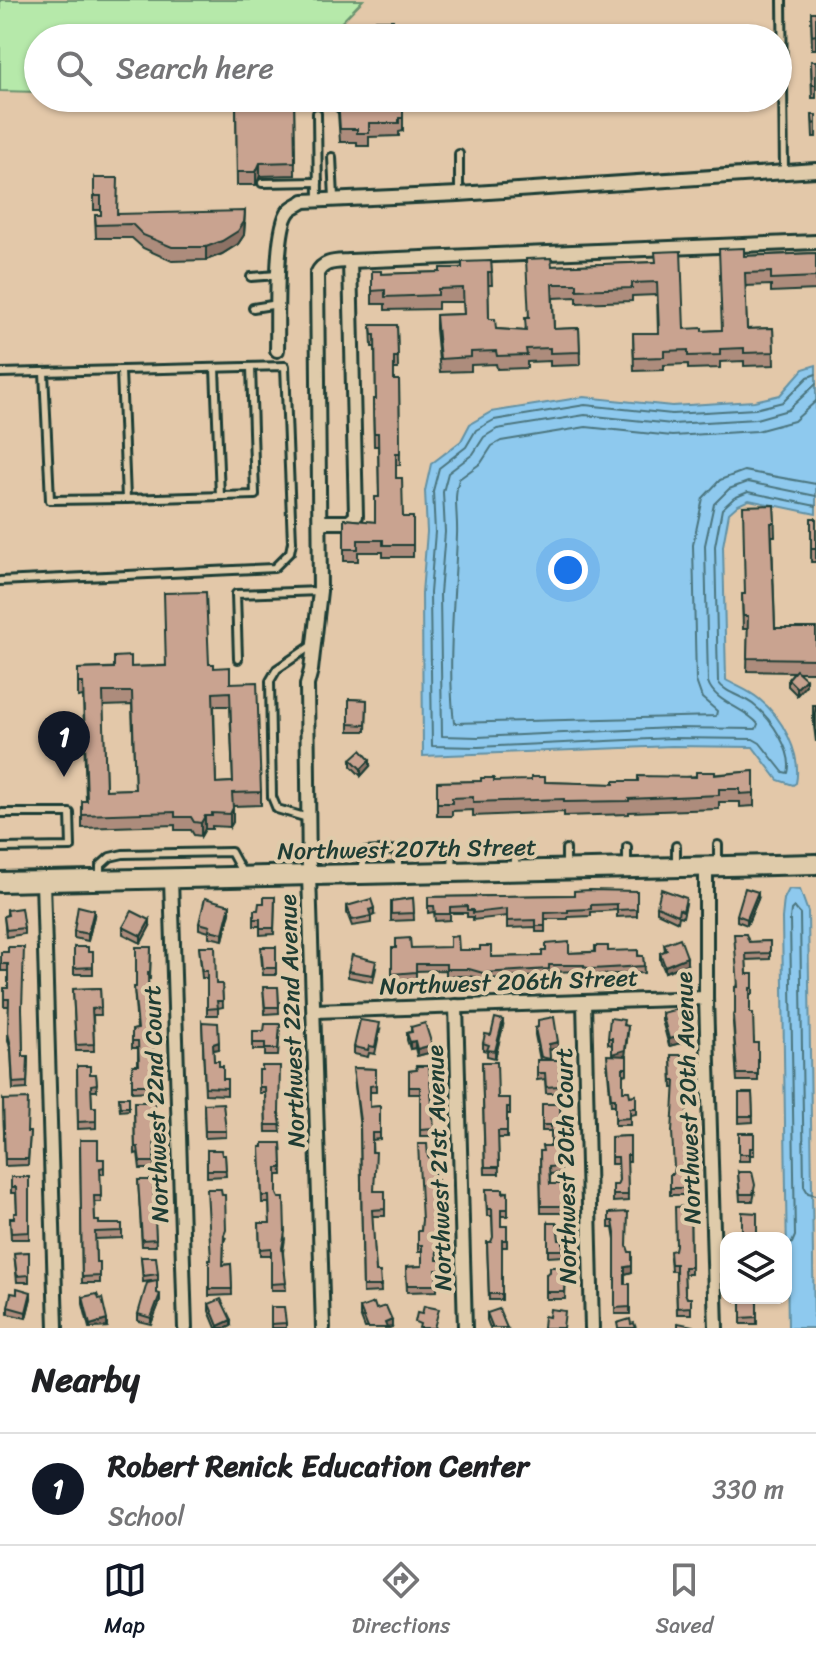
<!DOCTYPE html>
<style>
:root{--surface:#fff;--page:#f2f2f2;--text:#202124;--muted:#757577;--line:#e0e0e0;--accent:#111827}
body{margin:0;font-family:Sriracha,sans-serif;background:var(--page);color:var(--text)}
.controls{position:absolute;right:24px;bottom:24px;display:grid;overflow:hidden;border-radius:16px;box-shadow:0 2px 6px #0004}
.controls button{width:72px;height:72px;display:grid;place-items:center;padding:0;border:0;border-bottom:2px solid var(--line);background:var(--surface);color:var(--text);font:40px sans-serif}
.you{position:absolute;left:568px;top:570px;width:28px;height:28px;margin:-20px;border:6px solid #fff;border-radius:50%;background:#1a73e8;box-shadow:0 0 0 12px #1a73e833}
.badge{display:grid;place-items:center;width:52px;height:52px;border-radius:50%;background:var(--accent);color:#fff;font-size:26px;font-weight:700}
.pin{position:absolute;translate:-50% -66px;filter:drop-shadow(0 2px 4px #0008)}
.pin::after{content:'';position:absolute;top:42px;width:28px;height:24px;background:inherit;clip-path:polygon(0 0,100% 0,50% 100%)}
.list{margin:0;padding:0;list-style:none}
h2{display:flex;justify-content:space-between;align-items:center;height:104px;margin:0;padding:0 32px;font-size:34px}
h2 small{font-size:26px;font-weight:400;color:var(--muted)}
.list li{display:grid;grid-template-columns:52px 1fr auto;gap:24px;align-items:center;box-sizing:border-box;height:112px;padding:0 32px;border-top:2px solid var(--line)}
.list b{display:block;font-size:30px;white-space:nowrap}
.list p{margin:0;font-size:26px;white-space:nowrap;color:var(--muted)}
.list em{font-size:26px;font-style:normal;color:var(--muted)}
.icon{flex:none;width:44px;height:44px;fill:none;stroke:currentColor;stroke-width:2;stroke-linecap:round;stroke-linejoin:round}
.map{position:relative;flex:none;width:816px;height:1328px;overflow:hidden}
.search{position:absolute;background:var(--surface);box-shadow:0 2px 6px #0004;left:24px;right:24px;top:24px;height:88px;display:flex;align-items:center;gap:20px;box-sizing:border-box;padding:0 28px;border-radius:44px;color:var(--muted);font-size:30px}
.sheet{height:216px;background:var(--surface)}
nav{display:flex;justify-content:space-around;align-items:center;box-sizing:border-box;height:112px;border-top:2px solid var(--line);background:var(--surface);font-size:22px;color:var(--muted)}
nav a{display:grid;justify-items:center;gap:4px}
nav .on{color:var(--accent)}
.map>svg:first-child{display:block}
</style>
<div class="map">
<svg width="816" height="1328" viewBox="0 0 816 1328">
<rect width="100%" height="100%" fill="#e3c8a9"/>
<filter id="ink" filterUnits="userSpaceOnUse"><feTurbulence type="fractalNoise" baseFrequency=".0125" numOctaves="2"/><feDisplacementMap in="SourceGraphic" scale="16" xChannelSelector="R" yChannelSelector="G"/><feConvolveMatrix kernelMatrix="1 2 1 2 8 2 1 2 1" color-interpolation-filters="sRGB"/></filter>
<g filter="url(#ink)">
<!-- green -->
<path fill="#b6e9aa" stroke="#6a936f" stroke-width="2" d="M0,0H363L326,38H38V92L0,91Z"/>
<!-- water -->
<g fill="#8ec9ee" stroke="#6291a4" stroke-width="2">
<path d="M816,365V514L749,500L738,505L729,513L723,546L726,680C736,686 750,691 759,699C782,717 802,754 796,783L793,785L778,780L753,747L672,746L423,756L422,593L427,532L425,491L431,464L461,441L470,424L491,412L584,397L672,406L754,401L780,395L803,369Z"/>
<path d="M789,889L800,890L808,912L814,1328H788L782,918L784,899Z"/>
</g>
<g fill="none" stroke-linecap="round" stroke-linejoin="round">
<!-- shore -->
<g stroke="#4b757e" stroke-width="2">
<path d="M816,374L808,377L783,402L755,409L672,414L585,405L494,420L476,430L466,447L439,468L433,491L435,532L430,593L432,746L478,747L672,738L753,739L760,743L783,772L788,773C794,752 771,719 755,706C744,696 726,694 718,682L715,546L722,509L734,498L748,492L816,506"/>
<path d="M816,384L788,410L756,419L672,424L585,415L497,429L484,437L473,454L448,473L443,492L445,532L440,594L442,736L478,737L672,728L756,729L758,724C744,707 715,703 708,682L705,545L714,504L729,489L748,482L816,496"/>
<path d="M816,401L794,421L757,431L672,436L586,427L501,441L492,446L481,463L459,479C453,497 458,515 457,535C455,596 447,662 454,723L716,716L717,711L702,698L696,681L693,545L703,498L720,480L744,471L816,484"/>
<path d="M786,1246L792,1243L795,1236L790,919L791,910L794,907L800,914L804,1186L808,1193L816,1195"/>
</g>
<!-- lane casing -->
<g stroke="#1f3d34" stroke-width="12">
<g id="lane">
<path d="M782,0L784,171"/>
<path d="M317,113L318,199"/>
<path d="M459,154V194"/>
<path d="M332,157L334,198"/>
<path d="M262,183L318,182"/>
<path d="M251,277L278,275"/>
<path d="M253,308L278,304"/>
<path d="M215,368L220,496"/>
<path d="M44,372L50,500L126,499L121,371"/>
<path d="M0,373L285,366L292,542L290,552L274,568L0,581"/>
<path d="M126,499L255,495L251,367"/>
<path d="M238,659L236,594L320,591"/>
<path d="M0,813H70L71,847L0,848"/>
<path d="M308,818L277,809L272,797L270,681L277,669L314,644"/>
<path d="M718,845V862"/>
<path d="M676,846V863"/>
<path d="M627,847V864"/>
<path d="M515,850V867"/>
<path d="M566,866V849"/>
<path d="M452,868L453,851"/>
<path d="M363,870V852L398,850V870"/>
<path d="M100,878V866L110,857L123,854L231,852L243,874"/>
</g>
</g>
<!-- street casing -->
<g stroke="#1f3d34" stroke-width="18">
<g id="street">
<path d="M277,350C278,324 274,228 289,211C292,207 300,204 304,201L459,194L816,170"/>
<path d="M320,522H349L356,516L350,261"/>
<path d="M706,866V998L716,1328"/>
<path d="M171,879L185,1328"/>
<path d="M43,881L56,1328"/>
<path d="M584,1002L592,1328"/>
<path d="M456,1006L465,1328"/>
<path d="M314,1011L706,998"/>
<path d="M323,1328L309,875L307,685L311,670L320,591L317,274C323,260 337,262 350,261L816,242"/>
</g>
</g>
<!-- secondary casing -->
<g stroke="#1f3d34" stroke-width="24">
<path id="secondary" d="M0,882L816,864"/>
</g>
<!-- lane -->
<use href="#lane" stroke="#dfcbaa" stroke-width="6"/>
<!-- street -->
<use href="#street" stroke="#dfcbaa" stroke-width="12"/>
<!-- secondary -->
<use href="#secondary" stroke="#dfcbaa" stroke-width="18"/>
</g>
<!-- wall -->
<g fill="#ad8c7c" stroke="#1f3d34" stroke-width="2" fill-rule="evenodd">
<path d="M811,12H816V49H812Z"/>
<path d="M811,61H816V98H812Z"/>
<path d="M294,98L295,175L260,176L256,185H237L236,102Z"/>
<path d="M324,98H398V104H403V131L399,132V136L369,137V146H357V142H340L338,113L324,101Z"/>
<path d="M812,115H816V137H813Z"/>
<path d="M94,178L118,214L245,224L244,235L238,244L222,254L206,260L172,261L143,248L132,238H96L95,215H101V210H94Z"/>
<path d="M816,253V290L771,292V285L745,286L747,329L773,328L774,365L744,366V361L720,362V368L688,369V364L664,365V370L634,371L633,333H658L657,295L632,296V301L577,303V297L553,298L554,329L579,328L580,365L550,366V361L527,362V368L497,369L496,364L471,365V371L440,372L436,329V315L464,314L463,302H438V309L385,310V304H372V271L381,274L440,272L491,261L492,285H488L489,319L496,329L525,331L528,318L552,266L655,262L684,329L702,331L722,330L744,256Z"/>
<path d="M371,325H397L398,369H394V380H399L400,465H396V478L403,517H413V557H383V552H358V561H344V519L375,522L379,497L378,446H374L373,399H376L375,347H372Z"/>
<path d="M774,505L775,536H772L775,628H816V672H798L806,685L797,695L788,686V679L794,672L747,671L748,629H743L742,594H745Z"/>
<rect x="811" y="518" width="5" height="44"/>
<path d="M209,664L230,683L261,792V805L233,806V822L230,827L212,826V829H205L201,836L194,835L191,830H175V825L82,828V801H86L83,696L78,697V669ZM132,705L135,789L106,790L103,706ZM214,706H230L233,782L216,783Z"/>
<path d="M349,699L367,700L366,731H349Z"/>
<path d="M813,705H816V742L813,718Z"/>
<path d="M351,759L370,766L361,776L351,766Z"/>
<path d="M754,771V806L740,807V802H719V809L629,812V814L564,816V812L473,816V810L452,811V816H437V782L494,781L614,784L638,781Z"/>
<path d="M637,891V916L617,917V910L591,912V916L568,917V919H545V932H536V927L507,928V916L473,920V917H467V913H450V920L435,921L434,912L428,913V897L574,895Z"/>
<path d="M275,897L274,934L260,935V926H254V910H258L264,903Z"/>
<path d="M413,898L414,920L391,921V901Z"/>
<path d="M758,899L747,925L737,921V915Z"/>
<path d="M686,904L683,917L679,916L678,922L657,912V906Z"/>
<path d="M347,906L374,915L371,916V923L352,926L347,913Z"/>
<path d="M7,910L24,928V934L6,937L4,916L7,915Z"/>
<path d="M230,912L223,940L209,937V932L199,929V923Z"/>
<path d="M94,916L88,941L74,938V931Z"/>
<path d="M150,926L141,943L123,934V927Z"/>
<path d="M770,941V959L746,960L747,974H753V994L750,995V1013L754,1043H758V1081H737L733,1022L735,1014L737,987L749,942Z"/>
<path d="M664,944L687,964L665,972L660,960V953L665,951Z"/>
<path d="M199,946L216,984H222L223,1007L218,1008V1015H207V978H202Z"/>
<path d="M74,947L88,952H93V974H74Z"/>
<path d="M151,947L150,979H148L149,1025H154L153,1091L132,1092V1069L138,1065V1048H132V1030L137,1029L134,987H136Z"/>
<path d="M276,947V975H263L261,954Z"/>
<path d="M392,948L459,950L491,957L542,956L569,953L608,951L643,956L644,973L592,975L584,974V971L549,972V976L483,979L469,976H446V970L416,971V979L392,980Z"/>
<path d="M1,952H8L22,1012L23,1056H28L27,1089L13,1090L11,1052L8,1040L9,1006H4V988H8V971H1Z"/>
<path d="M376,968L373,982L348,977V971Z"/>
<path d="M263,987H278L279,1013L265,1014Z"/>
<path d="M100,988L101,1015H93L94,1051H76L73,989Z"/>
<path d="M662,1013L685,1042L669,1046L662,1020Z"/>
<path d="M202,1022L219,1049L213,1050L214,1061L219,1066L223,1079H227V1095L205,1094Z"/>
<path d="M280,1024L278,1056H265V1050H253V1031H264Z"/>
<path d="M624,1025L628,1033L625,1056H627V1074L623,1075V1091L630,1096L636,1095V1114L630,1115V1125H615V1105H611L607,1062L612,1055V1045L608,1044V1038Z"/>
<path d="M503,1026L495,1058L487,1056V1051L483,1050V1043Z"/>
<path d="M411,1027L432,1052L417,1056L415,1048L410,1049L407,1040V1033L411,1032Z"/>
<path d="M535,1028L558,1048L549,1050L550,1060H560L559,1093H546L545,1079L537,1080V1060H540L535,1035Z"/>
<path d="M380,1030L375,1054L369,1053L368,1057L354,1054V1047Z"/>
<path d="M671,1055L687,1132H690L688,1195H670V1174H673L674,1170L675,1088H672Z"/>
<path d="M482,1062L498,1098H510V1114H507V1138H498L499,1174H485Z"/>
<path d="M77,1066L90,1074H96L97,1091H91L92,1107H96V1128L78,1129Z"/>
<path d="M353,1068L376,1069V1092H370V1107L380,1106V1139L372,1140L374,1191H385V1216H372L376,1272H380L381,1292L363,1293L360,1128Z"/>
<path d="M259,1070L279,1114L281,1132H266L265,1093H259Z"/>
<path d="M417,1070L434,1129V1136H420V1094H409V1071Z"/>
<path d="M739,1093H752L753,1122L739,1123Z"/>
<path d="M119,1097H129V1110L120,1111Z"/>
<path d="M3,1100L27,1132H30L28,1165L5,1166Z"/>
<path d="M134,1102H155L154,1169H140L138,1153L135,1154Z"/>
<path d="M204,1104L226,1131V1137L205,1138Z"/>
<path d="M542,1104H560L561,1173L550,1174V1184H563V1213H541L540,1151H543L551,1146V1131H542Z"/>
<path d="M739,1133H754V1155H750V1161H739Z"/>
<path d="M630,1136V1162H627L628,1201L613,1202V1185H617L619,1181L618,1164H611V1137Z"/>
<path d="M80,1140L98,1159H104V1174H100L101,1202H94L95,1221L99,1224H122V1238L95,1239L96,1262H100V1283H82Z"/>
<path d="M281,1143L282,1175H277V1194L285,1239L283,1252L286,1290H271V1255H260L259,1223H270L269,1203H262L260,1147Z"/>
<path d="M207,1150L222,1155H225L226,1176L207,1177Z"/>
<path d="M428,1157L434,1180H438V1201H435L437,1260H445V1276L437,1277V1291L407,1292L406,1267L422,1266V1252H418V1231H421L422,1221Z"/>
<path d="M738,1172L755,1192L753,1201H740Z"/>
<path d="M11,1177H29V1239H11L10,1218H14L17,1213L16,1193H11Z"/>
<path d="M138,1180H153L156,1246H142Z"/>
<path d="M486,1189L508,1192V1216H501V1226L507,1240V1247H502V1300H489L487,1242H491L493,1238L492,1216H487Z"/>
<path d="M690,1206L691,1274H684L685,1293L687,1298H691V1314H677L676,1274V1271H671L670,1257L675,1250Z"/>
<path d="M609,1213L627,1247L632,1272L625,1274V1284H630V1314H615V1240L613,1228H609Z"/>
<path d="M548,1223L559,1240H563V1256L548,1257Z"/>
<path d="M226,1237L224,1242L223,1265L231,1264L232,1295L209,1296V1260H211Z"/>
<path d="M29,1252V1282H17L14,1253Z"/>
<path d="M141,1257L158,1274V1280L143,1282Z"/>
<path d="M566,1267L565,1299H546V1274Z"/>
<path d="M157,1293L160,1301L151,1324L138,1321V1314Z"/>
<path d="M17,1294L31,1298L26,1318L8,1314V1307Z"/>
<path d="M83,1297L107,1327L89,1328L83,1304Z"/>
<rect x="741" y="1298" width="16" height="26"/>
<path d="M209,1304L231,1326L227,1328H216L209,1311Z"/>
<path d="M271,1307L286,1323V1328H271Z"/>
<path d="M360,1308L376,1309L392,1327L389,1328H365L360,1315Z"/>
<path d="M487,1313L507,1328H490L487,1320Z"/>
</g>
<!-- shaded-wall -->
<g fill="#8d7265" stroke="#1f3d34" stroke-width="2">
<path d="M260,163V176L256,185V172Z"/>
<path d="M245,211L244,235L238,244L222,254L206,260V247Z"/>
<path d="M806,679V685L797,695V688Z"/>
<path d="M370,760V766L361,776V769Z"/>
<path d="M233,808V822L230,827V814Z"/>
<path d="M205,816V829L201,836V823Z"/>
<path d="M758,892V899L747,925V919Z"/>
<path d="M230,905V912L223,940V933Z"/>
<path d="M374,908V915L369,917V910Z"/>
<path d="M94,910V916L88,941V934Z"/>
<path d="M150,920V926L141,943V936Z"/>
<path d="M687,957V964L665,972V966Z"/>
<path d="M503,1020V1026L495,1058V1051Z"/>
<path d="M628,1026L625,1057L612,1060V1054Z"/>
<path d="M685,1035V1042L669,1046V1039Z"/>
<path d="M415,1041V1048L410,1049V1042Z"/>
<path d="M219,1042V1049L213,1050V1044Z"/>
<path d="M558,1042V1048L549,1050V1044Z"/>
<path d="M432,1045V1052L417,1056V1049Z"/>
<path d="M632,1266V1272L625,1274V1267Z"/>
<path d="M31,1292V1298L26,1318V1312Z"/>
<path d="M160,1294V1301L151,1324V1318Z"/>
<path d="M107,1320V1327L90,1328V1325Z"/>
<path d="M231,1320V1326L227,1328H218V1326Z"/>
<path d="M392,1320V1327L385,1328V1323Z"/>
</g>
<!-- building -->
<g fill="#c9a390" stroke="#1f3d34" stroke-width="2" fill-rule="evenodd">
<path d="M811,12H816V35L812,36Z"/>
<path d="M376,20H393V22H401V38H362V33H370V27L376,28Z"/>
<path d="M811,61H816V85H812Z"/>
<path d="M237,98H294L295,162L260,163L256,172H237L236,102Z"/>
<path d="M336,98H398V104H403V118H399V123H369V133H357V129H340L338,100Z"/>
<path d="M812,115H816V123L813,124Z"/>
<path d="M94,178H118L117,214L245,211L244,222L238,231L222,241L206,247H172L143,235L132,224L96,225L95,215H101V196H94Z"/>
<path d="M744,248V256L816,253V277L771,279V272L745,273L747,329L773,328L774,352L744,353V348L720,349V355L688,356V350L664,351V357L634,358L633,333H659L657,282L632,283V288L577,290V284H552L554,329L579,328L580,352L550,353V348L526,349L527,355L497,356L496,351L471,352V357L440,359L436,315L464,314L463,288L438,289V295L385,297V290L372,291V271H381V274L440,272V268H462V262L491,261L492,272H488L489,319H495L496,329L526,331L525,318H529L526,259L551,258L552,266L656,262L655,252L681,251L684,329L702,328V331L722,330L719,249Z"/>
<path d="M371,325H397L398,357H394V380H399L400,453H396V478H402L403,517H413V545H383V540H358V549H344V519L375,522V497H379L378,433H374L373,399H376L375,335H372Z"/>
<path d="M774,505L775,523H771L775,628H816V659L747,658L748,616H743L742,594H745L743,506Z"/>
<rect x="811" y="518" width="5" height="31"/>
<path d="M206,592L209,664H214V668L230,667V683L257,682L261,792L232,793L233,808L230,814L212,813V816H205L201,823L194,822L191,817H175V812L82,815V801H87L83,683H78V669L114,668V657L131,656V667L166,666L164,593ZM103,692H132L135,789L106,790ZM230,692L233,782L216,783L213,693Z"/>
<path d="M796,670L806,679L797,688L788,679Z"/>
<path d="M349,699L367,700L366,725L349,724Z"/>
<path d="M813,705H816V729Z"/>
<path d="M361,750L370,760L361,769L351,759Z"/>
<path d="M754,771V793L740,794V789H719V795L629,799V801L564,802V799L473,802V797L452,798V803H437V782L481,781V778H494V781L531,780V777H545V782L614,784V781H638V776L696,777V772H715V775Z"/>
<path d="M745,888L758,892L747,919L737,915Z"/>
<path d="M661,889L686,898L683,911L679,909L678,915L657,906Z"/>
<path d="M590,890L637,891V909L617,910V904L591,905V909L568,910V912L545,913V926H536V920L507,921V909L473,913V910H467V906L450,907V914H435L434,906H428V897L574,895V891Z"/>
<path d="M264,897H275L274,928H260V919H254V910H258L259,903H264Z"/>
<path d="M205,898L230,905L223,933L209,930L210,926L199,923Z"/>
<path d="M413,898L414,913L391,914V901Z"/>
<path d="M371,899L374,908L369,910L371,916L352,920L347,906Z"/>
<path d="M78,906L94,910L88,934L74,931Z"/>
<path d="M21,908L24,928L6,930L4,916L8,915L7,910Z"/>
<path d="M132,911L150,920L141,936L123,927Z"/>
<path d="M734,934H746L749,942L770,941V953L746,954L747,974H753V988H750V1013H753L754,1043H758V1074H737L733,1015L735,1014V987H738Z"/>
<path d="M458,936L459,950H480V946H491V957L542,956V951H546V944L569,942V953L595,952V946H608V951L638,950V956H643L644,966L592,969L584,967V965H549V969L483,973L469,969H446V964H416V972L392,974V948H396V939L410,938L411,948L450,947V937Z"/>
<path d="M680,938L687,957L665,966L660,953L667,950L664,944Z"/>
<path d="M199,946H215L216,984H222L223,1001H217L218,1008L207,1009V971H202Z"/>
<path d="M8,947H24L22,1008L23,1056H28L27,1082L13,1083L11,1046L8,1033L9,999H4V988H8V964H1V952H8Z"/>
<path d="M74,947H88V952H93V967L74,968Z"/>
<path d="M136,947H151L150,972H148L149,1025H154L153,1085H132V1069L133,1065H139L138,1041H132V1030L138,1029L134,987H136Z"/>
<path d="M261,947H276V968H263Z"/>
<path d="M352,955L376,961L373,975L348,971Z"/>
<path d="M263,987H278L279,1007H265Z"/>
<path d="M100,988L101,1008L92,1009L94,1044L76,1045L73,989Z"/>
<path d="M678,1009L685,1035L669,1039L662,1013Z"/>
<path d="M554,1017L558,1042L549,1044L550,1059L541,1057L535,1028L538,1027V1020Z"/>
<path d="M495,1018L503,1020L495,1051L487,1050L489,1045L483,1043L485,1034L491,1035Z"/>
<path d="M610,1018L624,1020L623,1025L628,1026L625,1050L612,1054V1038H608Z"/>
<path d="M360,1020L380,1023L375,1047L369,1046L368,1050L354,1047Z"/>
<path d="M202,1022L218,1023L219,1042L213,1044L214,1061H219V1066H223V1079H227V1088L205,1087Z"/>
<path d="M425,1023L432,1045L417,1049L415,1041L410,1042L407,1033L412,1032L411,1027Z"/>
<path d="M265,1024H280L278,1049H265V1043H253V1031H264Z"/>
<path d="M607,1055L627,1056V1068H623V1091H629L630,1096L636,1095V1108H630V1118L615,1119V1098H611Z"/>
<path d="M671,1055H687V1132H690V1141L688,1188H670V1174H673L674,1168L672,1132L675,1081H672Z"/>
<path d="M537,1060H560L559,1086L546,1087L545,1073H537Z"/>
<path d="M482,1062H497L498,1098H510V1107H507V1131H498L499,1167H485Z"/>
<path d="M77,1066H90V1074H96L97,1084L91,1085L92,1107H96V1121L78,1122Z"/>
<path d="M262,1066H280L279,1113L281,1125H266L265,1087H259V1070H262Z"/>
<path d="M416,1066H429L434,1129L420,1130V1087H409V1071L417,1070Z"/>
<path d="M353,1068L376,1069V1085L370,1086V1107L380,1106V1133H372V1152H376L374,1191H385V1209L372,1210L376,1272H380L381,1286H363L360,1121Z"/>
<path d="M739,1093H752L753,1116H739Z"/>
<path d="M119,1097H129V1107H120Z"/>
<path d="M28,1099L27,1132H30L28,1159H5L3,1100Z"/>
<path d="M134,1102H155L154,1162H140L138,1147H135Z"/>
<path d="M223,1103L226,1131H205L204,1104Z"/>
<path d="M542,1104H560L561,1166L549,1167L550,1184H563V1206H541L540,1151H543L542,1146H551V1125H542Z"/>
<path d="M739,1133H754V1148H750V1154H739Z"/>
<path d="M630,1136V1155H627L628,1195H613V1185H617L619,1180L618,1157H611V1137Z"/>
<path d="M80,1140H98V1159H104V1167L100,1168L101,1196H94L95,1221H99V1224H122V1231L95,1232L96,1262H100V1276L82,1277Z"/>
<path d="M263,1143H281L282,1168H277V1194L279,1198H284L285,1232L282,1248L286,1283L271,1284V1248L260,1249L259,1223H270L269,1196H262L260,1147H263Z"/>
<path d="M418,1144H427L428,1157L434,1159V1180H438V1195H435L437,1260H445V1270H436L437,1285H407L406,1267L422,1266V1245H418V1231H421L422,1220Z"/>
<path d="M207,1150H221L222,1155H225L226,1170H207Z"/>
<path d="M738,1172H752L755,1185L753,1194H740Z"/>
<path d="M11,1177H29V1232L11,1233L10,1218H14V1213H17L16,1187H11Z"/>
<path d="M138,1180H153L156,1239L142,1240Z"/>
<path d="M207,1189H221L222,1195H225L226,1230L224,1235L223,1265L231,1264L232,1289H209V1260H211Z"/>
<path d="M486,1189H503V1193L508,1192V1209H501V1226H507V1240H502V1294H489L487,1242H491L493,1237L492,1209H487Z"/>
<path d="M690,1206L691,1267H684L685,1293L687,1298H691V1307L677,1308L676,1268V1264H671L670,1251L675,1250L676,1245L675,1207Z"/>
<path d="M628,1212L627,1246L629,1252H632V1266L625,1267V1284H630V1307L615,1308V1233L613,1221H609V1213Z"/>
<path d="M742,1212L757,1213V1238H742Z"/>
<path d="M548,1223H557L559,1240H563V1250H548Z"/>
<path d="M29,1252V1275L17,1276L14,1253Z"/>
<path d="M141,1257H156L158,1274L143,1276Z"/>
<path d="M550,1267H566L565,1292H546V1274L550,1272Z"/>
<path d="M157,1281V1293L160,1294L151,1318L138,1314L147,1283Z"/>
<path d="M17,1288L31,1292L26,1312L8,1307L11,1293L17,1294Z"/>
<path d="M97,1294L99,1299L102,1298L107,1320L90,1325L83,1297Z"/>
<path d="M741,1298H757V1317L741,1318Z"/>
<path d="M221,1299L231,1320L218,1326L209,1304Z"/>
<path d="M374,1303L376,1309L386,1306L392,1320L385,1323L387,1328H368L360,1308Z"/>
<path d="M424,1306L439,1309L434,1328H419L420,1324L415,1322L417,1313L422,1314Z"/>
<path d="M271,1307H284L286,1323L271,1324Z"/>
<path d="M499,1309L507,1328H493L487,1313Z"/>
<path d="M550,1309L565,1311L563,1328H543L544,1316L549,1317Z"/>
<path d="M630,1319L631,1324L634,1323L636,1328H618L617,1323Z"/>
<path d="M678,1323L693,1326V1328H678Z"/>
</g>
</g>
<g text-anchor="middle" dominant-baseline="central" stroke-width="8" stroke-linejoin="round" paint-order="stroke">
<!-- street labels -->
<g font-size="24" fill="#1f3d34" stroke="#dfcbaa">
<text transform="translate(407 849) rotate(-1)">Northwest 207th Street</text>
<text transform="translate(509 982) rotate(-2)">Northwest 206th Street</text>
<text transform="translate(292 1021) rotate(-92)">Northwest 22nd Avenue</text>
<text transform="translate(688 1098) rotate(-92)">Northwest 20th Avenue</text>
<text transform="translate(156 1104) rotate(-92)">Northwest 22nd Court</text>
<text transform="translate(566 1166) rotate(-91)">Northwest 20th Court</text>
<text transform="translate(439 1168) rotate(-92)">Northwest 21st Avenue</text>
</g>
</g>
</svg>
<div class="controls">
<button><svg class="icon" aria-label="layers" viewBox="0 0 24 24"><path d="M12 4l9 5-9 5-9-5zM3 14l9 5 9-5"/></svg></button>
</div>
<div class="you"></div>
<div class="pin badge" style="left:64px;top:777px">1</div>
<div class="search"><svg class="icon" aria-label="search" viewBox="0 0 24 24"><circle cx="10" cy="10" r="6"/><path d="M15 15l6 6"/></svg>Search here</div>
</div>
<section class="sheet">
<h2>Nearby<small></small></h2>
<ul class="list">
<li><span class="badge">1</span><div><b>Robert Renick Education Center</b><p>School</p></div><em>330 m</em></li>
</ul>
</section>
<nav>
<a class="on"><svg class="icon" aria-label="map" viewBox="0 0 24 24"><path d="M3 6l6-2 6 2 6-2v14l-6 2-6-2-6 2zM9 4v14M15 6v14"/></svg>Map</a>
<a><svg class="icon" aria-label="directions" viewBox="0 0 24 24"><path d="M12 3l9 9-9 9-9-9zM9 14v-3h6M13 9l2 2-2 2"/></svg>Directions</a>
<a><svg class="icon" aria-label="saved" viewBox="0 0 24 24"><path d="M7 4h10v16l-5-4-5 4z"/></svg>Saved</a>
</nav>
